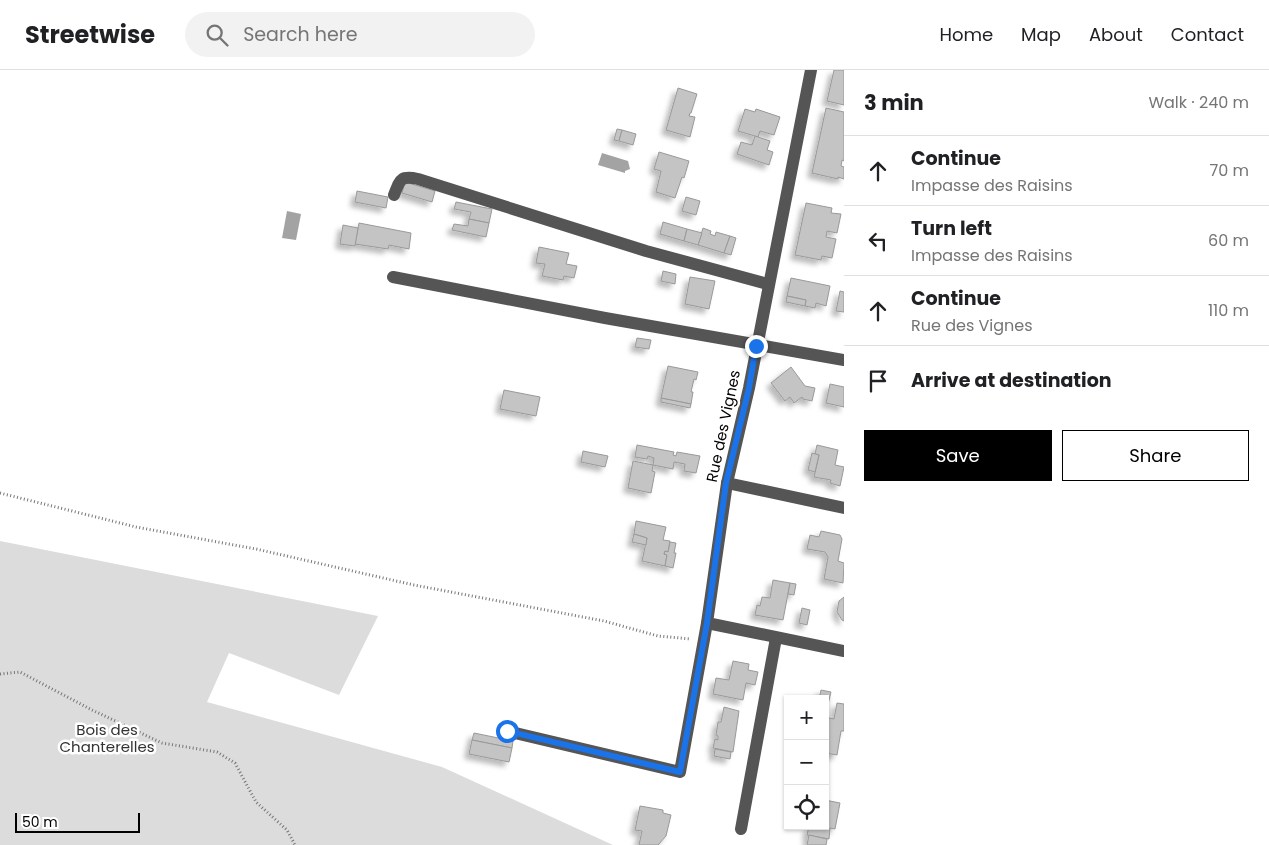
<!DOCTYPE html>
<meta charset="utf-8">
<style>
:root{--surface:#fff;--page:#f2f2f2;--text:#202124;--muted:#757577;--line:#e0e0e0;--accent:#000}
body{margin:0;font-family:Poppins,sans-serif;background:var(--page);color:var(--text)}
.controls{position:absolute;right:15px;bottom:15px;display:grid;overflow:hidden;border-radius:0px;box-shadow:0 1px 4px #0004}
.controls button{width:45px;height:45px;display:grid;place-items:center;padding:0;border:0;border-bottom:1px solid var(--line);background:var(--surface);color:var(--text);font:25px sans-serif}
.scale{position:absolute;left:15px;bottom:12px;width:125px;box-sizing:border-box;padding-left:5px;border:2px solid #000;border-top:0;font-size:14px;line-height:18px;white-space:nowrap;color:#000;-webkit-text-stroke:4px #fff;paint-order:stroke}
.stop{position:absolute;width:15px;height:15px;margin:-11px;border:4px solid #1a73e8;border-radius:50%;background:#fff}
.stop.end{background:#1a73e8;border-color:#fff;box-shadow:0 1px 5px #0008}
.list{margin:0;padding:0;list-style:none}
h2{display:flex;justify-content:space-between;align-items:center;height:65px;margin:0;padding:0 20px;font-size:21px}
h2 small{font-size:16px;font-weight:400;color:var(--muted)}
.list li{display:grid;grid-template-columns:32px 1fr auto;gap:15px;align-items:center;box-sizing:border-box;height:70px;padding:0 20px;border-top:1px solid var(--line)}
.list b{display:block;font-size:19px;white-space:nowrap}
.list p{margin:0;font-size:16px;white-space:nowrap;color:var(--muted)}
.list em{font-size:16px;font-style:normal;color:var(--muted)}
.actions{display:flex;gap:10px;padding:15px 20px}
.actions a{flex:1;padding:11px 0;border:1px solid var(--accent);border-radius:0px;text-align:center;font-size:18px;color:var(--accent)}
.actions .main{background:var(--accent);color:#fff}
.icon{flex:none;width:28px;height:28px;fill:none;stroke:currentColor;stroke-width:2;stroke-linecap:round;stroke-linejoin:round}
.map{position:relative;flex:none;width:844px;height:775px;overflow:hidden}
header{display:flex;align-items:center;gap:30px;box-sizing:border-box;height:70px;padding:0 25px;background:var(--surface);border-bottom:1px solid var(--line)}
header strong{font-size:24px}
nav{display:flex;gap:28px;margin-inline-start:auto;font-size:18px}
.search{width:350px;height:45px;background:var(--page);display:flex;align-items:center;gap:12px;box-sizing:border-box;padding:0 18px;border-radius:28px;color:var(--muted);font-size:19px}
main{display:flex}
aside{flex:1;background:var(--surface)}
.map>svg:first-child{display:block}
</style>
<header>
<strong>Streetwise</strong>
<div class="search"><svg class="icon" aria-label="search" viewBox="0 0 24 24"><circle cx="10" cy="10" r="6"/><path d="M15 15l6 6"/></svg>Search here</div>
<nav><a>Home</a><a>Map</a><a>About</a><a>Contact</a></nav>
</header>
<main>
<div class="map">
<svg width="844" height="775" viewBox="0 0 844 775">
<defs>
<filter id="shadow"><feDropShadow dx="-4.5" dy="4.5" stdDeviation="2.5" flood-color="#0004"/></filter>
</defs>
<rect width="100%" height="100%" fill="#fff"/>
<!-- green -->
<path fill="#dcdcdc" d="M0,471L378,546L339,625L229,583L207,632L442,697L613,775H0Z"/>
<!-- water -->
<g fill="#a3a3a3">
<path d="M602,83L628,91L630,99L625,101V103L598,95Z"/>
<path d="M287,141L301,144L296,170L282,168Z"/>
</g>
<!-- building -->
<g fill="#c4c4c4" stroke="#999" filter="url(#shadow)">
<path d="M834,0H844V35L827,31Z"/>
<path d="M678,18L697,24L691,43H690L689,46L695,47L690,67L666,60Z"/>
<path d="M826,38L844,42V91L842,90L841,96L844,97V109L838,107V109L812,103Z"/>
<path d="M745,39L755,42L756,39L780,47L774,65L760,61L758,67L738,61Z"/>
<path d="M617,59L622,60L619,71L614,70Z"/>
<path d="M622,60L636,64L633,75L619,71Z"/>
<path d="M755,66L770,71L767,80L773,82L769,95L737,84L741,72L752,75Z"/>
<path d="M659,82L689,91L684,108L682,107L675,128L656,122L661,101L654,99Z"/>
<path d="M405,112L435,121L432,132L402,123Z"/>
<path d="M357,121L388,127L386,138L355,132Z"/>
<path d="M686,127L700,131L696,145L682,141Z"/>
<path d="M456,132L492,139L489,153L469,149L471,142L454,139Z"/>
<path d="M806,133L832,138L831,143L841,144L837,163L827,161L826,167L836,169L832,188L822,186L821,190L795,185Z"/>
<path d="M469,149L489,153L486,167L452,160L454,154L468,156Z"/>
<path d="M663,152L687,159L684,171L660,164Z"/>
<path d="M359,153L411,163L409,179L389,175L388,179L355,174Z"/>
<path d="M343,155L358,158L355,176L340,174Z"/>
<path d="M703,158L711,161L710,164L715,166L716,162L730,166L724,183L698,175Z"/>
<path d="M687,159L702,163L698,175L684,171Z"/>
<path d="M730,166L736,168L731,185L724,183Z"/>
<path d="M539,177L569,183L566,194L577,196L574,208L564,206L563,210L542,206L545,194L536,193Z"/>
<path d="M663,201L676,204L675,214L661,211Z"/>
<path d="M690,207L715,211L709,239L685,234Z"/>
<path d="M791,208L830,216L826,236L816,233L815,238L805,236L806,230L787,226Z"/>
<path d="M840,221L844,222V242L836,241Z"/>
<path d="M787,226L806,230L805,236L786,232Z"/>
<path d="M637,268L651,270L649,279L635,277Z"/>
<path d="M668,296L698,302L696,310L694,309L691,322H693L691,334L661,328Z"/>
<path d="M791,297L805,316L815,318L812,331L803,329L802,327L794,333L790,327L785,331L771,313Z"/>
<path d="M830,314L844,317V337L826,333Z"/>
<path d="M504,320L540,327L536,346L500,339Z"/>
<path d="M661,328L691,334L690,338L661,332Z"/>
<path d="M637,375L674,382L673,385L676,386L677,382L700,386L696,403L684,401L685,394L674,392L673,399L653,395L654,388L648,386L647,389L635,387Z"/>
<path d="M817,375L838,380L835,395L844,397L840,416L830,413L831,410L814,407L819,385L815,384Z"/>
<path d="M583,381L608,386L605,397L581,392Z"/>
<path d="M812,383L819,385L815,402L808,400Z"/>
<path d="M633,391L653,395L652,401L655,402L651,423L628,418Z"/>
<path d="M636,451L666,457L663,470L670,471L668,482L665,481L664,484L667,485L665,496L642,491L647,468L634,464Z"/>
<path d="M821,461L840,465L842,469L838,491L844,493L843,513L824,509L828,487L825,482L807,479L810,465L819,467Z"/>
<path d="M634,464L647,468L646,475L632,472Z"/>
<path d="M670,472L676,473L674,483H676L673,498L665,496L667,485L664,484L665,481L668,482Z"/>
<path d="M773,510L790,513L783,550L755,545L757,535L760,536L762,527L770,528Z"/>
<path d="M790,513L796,514L794,525L788,524Z"/>
<path d="M844,527V551L842,550L837,542L839,531Z"/>
<path d="M802,538L810,540L807,555L799,553Z"/>
<path d="M733,591L749,594L748,600L758,602L755,615L746,613L743,630L713,624L716,608L729,610Z"/>
<path d="M821,620L831,622L828,634L825,633V629H819Z"/>
<path d="M837,633L844,634V661H841L837,685L825,683V647L834,649Z"/>
<path d="M724,637L739,641L733,682L713,678L715,669L718,670V666L716,665L718,652H721Z"/>
<path d="M474,663L513,671L512,678L472,670Z"/>
<path d="M472,670L512,678L509,692L469,684Z"/>
<path d="M715,679L731,682L730,689L714,686Z"/>
<path d="M825,730L840,733L835,759L830,758L829,769L807,765L809,756H825Z"/>
<path d="M640,736L663,740V743L671,745L666,766L658,775H639L642,761L635,760Z"/>
<path d="M809,765L827,769L826,775H807Z"/>
</g>
<g fill="none" stroke-linecap="round" stroke-linejoin="round">
<!-- path -->
<g stroke="#777" stroke-width="3" stroke-dasharray="1 2.5" stroke-linecap="butt">
<path d="M0,423L136,457L256,479L414,515L604,551L658,566L691,569"/>
<path d="M0,604L20,602L92,640L162,673L217,682L235,693L256,732L287,760L295,775"/>
</g>
<!-- minor -->
<g stroke="#555" stroke-width="12">
<path d="M811,0L749,318L727,413L707,553L844,581"/>
<path d="M394,125C400,110 400,105 418,109L646,181L768,214"/>
<path d="M393,207L605,248L844,290"/>
<path d="M727,413L844,438"/>
<path d="M507,661L680,702L707,553"/>
<path d="M741,759L776,568"/>
</g>
</g>
<g fill="none" stroke-linecap="round" stroke-linejoin="round">
<!-- route -->
<path stroke="#1a73e8" stroke-width="6" d="M507,661L680,702L707,553L726,413L749,318L756,276"/>
</g>
<g text-anchor="middle" dominant-baseline="central" stroke-width="5" stroke-linejoin="round" paint-order="stroke">
<!-- street labels -->
<g font-size="15" fill="#000" stroke="#fff">
<text transform="translate(723 356) rotate(-78)">Rue des Vignes</text>
</g>
<!-- park labels -->
<g font-size="15" fill="#333" stroke="#fff">
<text x="107" y="659">Bois des<tspan x="107" dy="17">Chanterelles</tspan></text>
</g>
</g>
</svg>
<div class="controls">
<button>+</button>
<button>−</button>
<button><svg class="icon" aria-label="locate" viewBox="0 0 24 24"><circle cx="12" cy="12" r="6"/><path d="M12 2v4M12 18v4M2 12h4M18 12h4"/></svg></button>
</div>
<div class="scale">50 m</div>
<div class="stop" style="left:507px;top:661px"></div>
<div class="stop end" style="left:756px;top:276px"></div>
</div>
<aside>
<h2>3 min<small>Walk · 240 m</small></h2>
<ul class="list">
<li><svg class="icon" aria-label="ahead" viewBox="0 0 24 24"><path d="M12 20V5M6 11l6-6 6 6"/></svg><div><b>Continue</b><p>Impasse des Raisins</p></div><em>70 m</em></li>
<li><svg class="icon" aria-label="left" viewBox="0 0 24 24"><path d="M17 20v-9H6M10 6l-5 5 5 5"/></svg><div><b>Turn left</b><p>Impasse des Raisins</p></div><em>60 m</em></li>
<li><svg class="icon" aria-label="ahead" viewBox="0 0 24 24"><path d="M12 20V5M6 11l6-6 6 6"/></svg><div><b>Continue</b><p>Rue des Vignes</p></div><em>110 m</em></li>
<li><svg class="icon" aria-label="arrive" viewBox="0 0 24 24"><path d="M6 21V4h12l-3 4 3 4H6"/></svg><div><b>Arrive at destination</b></div></li>
</ul>
<div class="actions"><a class="main">Save</a><a>Share</a></div>
</aside>
</main>
